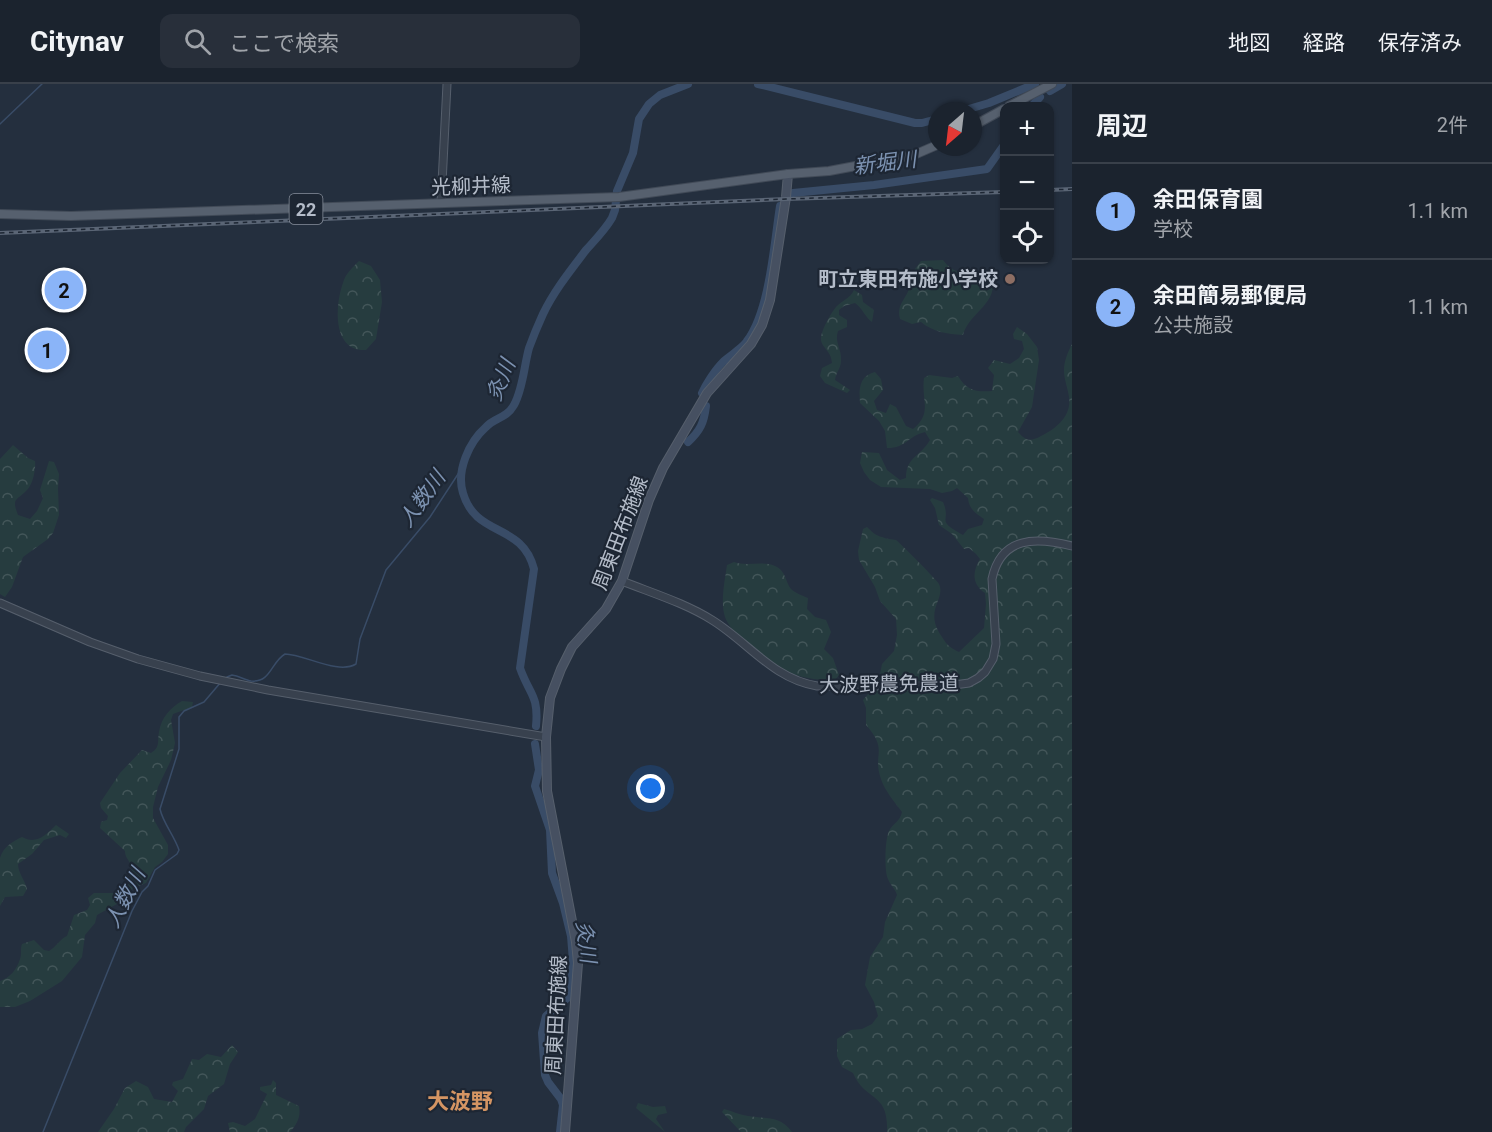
<!DOCTYPE html>
<html lang="ja">
<meta charset="utf-8">
<style>
:root{--surface:#1b232e;--page:#282f3a;--text:#f1f3f6;--muted:#a0a4aa;--line:#39404a;--accent:#8ab4f8}
body{margin:0;font-family:Roboto,"Noto Sans JP",sans-serif;background:var(--page);color:var(--text)}
.controls{position:absolute;right:18px;top:18px;display:grid;overflow:hidden;border-radius:12px;box-shadow:0 2px 4px #0004}
.controls button{width:54px;height:54px;display:grid;place-items:center;padding:0;border:0;border-bottom:2px solid var(--line);background:var(--surface);color:var(--text);font:30px sans-serif}
.compass{position:absolute;left:928px;top:18px;width:54px;height:54px;border-radius:50%;background:var(--surface);box-shadow:0 2px 4px #0004;rotate:208deg}
.you{position:absolute;left:651px;top:705px;width:21px;height:21px;margin:-15px;border:4px solid #fff;border-radius:50%;background:#1a73e8;box-shadow:0 0 0 9px #1a73e833}
.badge{display:grid;place-items:center;width:39px;height:39px;border-radius:50%;background:var(--accent);color:#111;font-size:20px;font-weight:700}
.pin{position:absolute;translate:-50% -50%;border:3px solid #fff;box-shadow:0 2px 6px #0006}
.list{margin:0;padding:0;list-style:none}
h2{display:flex;justify-content:space-between;align-items:center;height:78px;margin:0;padding:0 24px;font-size:26px}
h2 small{font-size:20px;font-weight:400;color:var(--muted)}
.list li{display:grid;grid-template-columns:39px 1fr auto;gap:18px;align-items:center;box-sizing:border-box;height:96px;padding:0 24px;border-top:2px solid var(--line)}
.list b{display:block;font-size:22px;white-space:nowrap}
.list p{margin:0;font-size:20px;white-space:nowrap;color:var(--muted)}
.list em{font-size:20px;font-style:normal;color:var(--muted)}
.icon{flex:none;width:33px;height:33px;fill:none;stroke:currentColor;stroke-width:2;stroke-linecap:round;stroke-linejoin:round}
.map{position:relative;flex:none;width:1072px;height:1048px;overflow:hidden}
header{display:flex;align-items:center;gap:36px;box-sizing:border-box;height:84px;padding:0 30px;background:var(--surface);border-bottom:2px solid var(--line)}
header strong{font-size:28px}
nav{display:flex;gap:33px;margin-inline-start:auto;font-size:21px}
.search{width:420px;height:54px;background:var(--page);display:flex;align-items:center;gap:15px;box-sizing:border-box;padding:0 21px;border-radius:12px;color:var(--muted);font-size:22px}
main{display:flex}
aside{flex:1;background:var(--surface)}
.map>svg:first-child{display:block}
</style>
<header>
<strong>Citynav</strong>
<div class="search"><svg class="icon" aria-label="search" viewBox="0 0 24 24"><circle cx="10" cy="10" r="6"/><path d="M15 15l6 6"/></svg>ここで検索</div>
<nav><a>地図</a><a>経路</a><a>保存済み</a></nav>
</header>
<main>
<div class="map">
<svg width="1072" height="1048" viewBox="0 0 1072 1048">
<defs>
<pattern id="forest-crowns" width="20" height="18" patternUnits="userSpaceOnUse" patternTransform="scale(1.5)"><rect width="20" height="18" fill="#263c3f"/><path d="M2 6a3 3 0 1 1 6 0M12 15a3 3 0 1 1 6 0" fill="none" stroke="#435659"/></pattern>
</defs>
<rect width="100%" height="100%" fill="#242f3e"/>
<!-- forest -->
<g fill="url(#forest-crowns)">
<path d="M943,176C958,196 970,185 991,191C1001,219 969,228 963,251C947,250 933,248 921,238L912,240L900,235C895,216 914,212 909,193L921,177Z"/>
<path d="M359,177L371,182L380,196L382,218L376,255L366,266C332,268 335,221 343,199C345,190 353,183 359,177Z"/>
<path d="M854,206L862,211L863,218L874,226L872,238C865,233 863,225 855,219L844,222L839,226V231L847,236V243L838,247C834,258 842,265 841,277C841,284 836,288 835,296L850,306L847,309L825,299L820,292L822,284L832,279C831,265 820,264 821,253C822,245 831,229 836,223C842,216 850,215 854,206Z"/>
<path d="M1017,243L1027,250L1037,263L1039,276L1032,323L1018,348C1026,357 1030,358 1041,352C1056,345 1072,332 1069,313C1068,304 1064,296 1064,286C1064,277 1068,268 1072,260V1048H887C889,1007 865,1018 853,989L842,983L837,972V955L851,946L862,945L872,940L878,932L874,918L865,901L870,873L883,853L885,838L897,811C895,804 890,801 888,795C884,787 885,755 889,747C893,739 900,738 902,728C894,717 885,707 881,695C872,669 889,667 866,641V624L863,616L869,609L877,606L882,580L894,567L897,551L896,535L880,517L875,503L859,476L858,467L863,445L867,443C871,447 876,452 882,453C886,455 892,455 896,456C899,458 937,496 939,500C946,516 923,526 942,553C947,561 950,564 959,568L984,544L986,520L985,509C972,500 972,488 980,475L976,470L969,464L964,465L952,450L939,441L935,424L930,416L932,414L943,418C952,439 934,435 963,451L968,445L982,441L984,435C975,429 969,425 968,414L957,404L952,407L942,409L930,405L881,403L870,396L864,388L860,379L862,368L879,369L887,386L900,396L906,394C906,373 920,373 930,356L925,348C906,353 907,364 887,364L885,347L879,337L860,319C859,305 859,292 875,288L881,295L883,306L874,317L877,326L886,329L890,320L896,323L906,342L913,345C933,329 921,316 924,294L929,291L952,294L958,292C967,307 976,308 992,307L994,291L988,284L994,276L1010,280L1019,274L1024,265L1022,257L1014,255L1013,250Z"/>
<path d="M13,361L28,374L35,377C36,385 33,400 27,406C17,417 11,413 18,431L30,435L37,427L43,414L40,406L49,377L54,378L59,390L58,405L59,431L53,449L48,455L23,473L12,503L5,513L0,510V375Z"/>
<path d="M734,478C748,483 762,476 775,482C786,487 785,497 791,505C795,509 803,512 808,514L807,525L815,533L826,536L831,548L824,565L833,574L839,591L835,596C821,596 806,595 793,590C774,581 732,553 725,533C720,518 725,496 727,481Z"/>
<path d="M182,617L193,618L192,623L173,630L171,636L175,659L171,676L158,703L153,723V734L168,761V770L162,778L155,783L146,799L133,804L124,816L97,831L95,839L85,851L82,873L62,897L30,917L15,923H0V897C10,894 17,885 20,875C22,870 20,865 22,860L34,856L44,866L49,867C56,863 60,855 67,852L74,831L87,826L90,821L88,814L94,809H116C124,802 135,793 131,782C129,775 125,774 125,767L100,744L101,738L107,736L108,732L101,724L100,719L120,689L142,666L151,669C161,663 157,657 159,648C161,634 171,623 182,617Z"/>
<path d="M56,741L69,750L66,754L60,751L44,756L32,770L18,780C18,789 25,796 27,805L23,812L5,813L0,822V774C4,762 12,758 22,753C36,761 46,751 56,741Z"/>
<path d="M232,961L238,968L230,980L224,1000L208,1012L204,1025L186,1043L184,1048H98L114,1025L125,1004L136,997L148,1003L154,1015L172,1018L178,1007L172,1001L173,998L183,995L192,975L199,976L207,970L221,973Z"/>
<path d="M273,996L276,999V1011L299,1022C301,1033 297,1040 290,1048H230L228,1039L233,1038L245,1042L255,1035L267,1010L260,1006V1003L271,1001Z"/>
<path d="M638,1019L653,1023L665,1022L667,1029L658,1031L656,1035L665,1048L636,1024Z"/>
<path d="M724,1025C732,1027 740,1031 748,1032C764,1035 780,1031 792,1048H741L722,1028Z"/>
</g>
<g fill="none" stroke-linecap="round" stroke-linejoin="round">
<!-- stream -->
<g stroke="#394c67" stroke-width="1.5">
<path d="M0,40L42,0"/>
<path d="M227,593L232,591C239,592 245,596 251,597C271,599 271,578 285,570C304,570 338,591 356,580L360,555L386,486L430,433L462,384"/>
<path d="M43,1048L132,827L142,808L148,802L155,786L177,770L179,766C174,751 163,739 160,725L179,665V633L184,627L204,618L221,598"/>
</g>
<!-- river -->
<g stroke="#394c67" stroke-width="8">
<path d="M758,0L915,39H922L937,35"/>
<path d="M1050,7L1062,0"/>
<path d="M1032,22L1040,13"/>
<path d="M962,27L989,19L1035,0"/>
<path d="M793,109L874,101L987,85L1004,61"/>
<path d="M702,309C706,300 715,286 723,278C729,273 744,262 747,257C770,226 774,160 780,122"/>
<path d="M688,358C700,347 704,339 706,322"/>
<path d="M536,642C539,611 529,610 520,584L534,485C522,438 476,454 463,409C456,387 469,358 486,343C495,333 506,335 514,321C523,305 524,282 529,264C533,253 538,241 543,230C554,207 570,187 586,166C595,156 605,146 612,134L615,126L617,107L633,69L639,35L649,20L660,11L688,0"/>
<path d="M535,660L539,686L535,702L550,746L552,789L563,819L571,852L573,877L571,911L546,932L542,949L545,991L548,998L561,1015L563,1021L560,1048"/>
</g>
<!-- tertiary casing -->
<g stroke="#565f6c" stroke-width="9">
<g id="tertiary">
<path d="M441,119L447,0"/>
<path d="M622,497C652,509 685,519 712,536C748,558 773,595 817,602H947L969,599L978,594L985,588L993,575L996,560L992,495C1001,452 1036,453 1072,462"/>
<path d="M0,519L90,558L138,575L200,592L268,606L546,653"/>
</g>
</g>
<!-- secondary casing -->
<g stroke="#565f6c" stroke-width="10">
<path id="secondary" d="M565,1048L578,879L576,858L547,707L546,653L550,614L561,585L572,563L606,525L622,497L649,416L663,384L707,309L751,260L762,241L770,216L786,113L788,90"/>
</g>
<!-- primary casing -->
<g stroke="#414a57" stroke-width="10">
<g id="primary">
<path d="M1009,22L1052,0"/>
<path d="M973,42L1004,25"/>
<path d="M0,130L71,132L619,113L788,90L829,87L914,71L937,61"/>
</g>
</g>
<!-- tertiary -->
<use href="#tertiary" stroke="#38414e" stroke-width="7"/>
<!-- secondary -->
<use href="#secondary" stroke="#465061" stroke-width="8"/>
<!-- primary -->
<use href="#primary" stroke="#56606e" stroke-width="8"/>
<!-- rail casing -->
<g stroke="#5a6575" stroke-width="4">
<g id="rail">
<path d="M1050,106L1072,105"/>
<path d="M0,149L786,115L1004,108"/>
</g>
</g>
<!-- rail -->
<use href="#rail" stroke="#1d2633" stroke-width="1.5" stroke-dasharray="4.5" stroke-linecap="butt"/>
</g>
<!-- markers -->
<circle fill="#8d6e63" stroke="#1d2633" stroke-width="2" cx="1010" cy="195" r="6"/>
<g text-anchor="middle" dominant-baseline="central" stroke-width="4.5" stroke-linejoin="round" paint-order="stroke">
<!-- shield labels -->
<rect fill="#1d2633" stroke="#878f9c" stroke-width="1.5" x="289.5" y="110" width="33" height="30" rx="4.5"/>
<g font-size="18" font-weight="bold" fill="#b4bcc9">
<text x="306" y="125">22</text>
</g>
<!-- street labels -->
<g font-size="20" fill="#b4bcc9" stroke="#1d2633">
<text transform="translate(471 102) rotate(-2)">光柳井線</text>
<text transform="translate(620 449) rotate(-69)">周東田布施線</text>
<text transform="translate(889 600) rotate(-1)">大波野農免農道</text>
<text transform="translate(556 931) rotate(-87)">周東田布施線</text>
</g>
<!-- poi labels -->
<g font-size="20" font-weight="bold" fill="#b4bcc9" stroke="#1d2633" text-anchor="end">
<text x="998" y="195">町立東田布施小学校</text>
</g>
<!-- water labels -->
<g font-size="21" font-style="italic" fill="#7c92b1" stroke="#1d2633">
<text transform="translate(885 79) rotate(-7)">新堀川</text>
<text transform="translate(501 296) rotate(-68)">灸川</text>
<text transform="translate(422 415) rotate(-54)">人数川</text>
<text transform="translate(125 814) rotate(-63)">人数川</text>
<text transform="translate(586 858) rotate(83)">灸川</text>
</g>
<!-- quarter labels -->
<g font-size="22" font-weight="bold" fill="#d59563" stroke="#1d2633">
<text x="460" y="1017">大波野</text>
</g>
</g>
</svg>
<div class="controls">
<button>+</button>
<button>−</button>
<button><svg class="icon" aria-label="locate" viewBox="0 0 24 24"><circle cx="12" cy="12" r="6"/><path d="M12 2v4M12 18v4M2 12h4M18 12h4"/></svg></button>
</div>
<svg class="compass" viewBox="-18 -18 36 36"><path d="M0-13l5 13h-10z" fill="#e53935"/><path d="M0 13l5-13h-10z" fill="#a0a4aa"/></svg>
<div class="you"></div>
<div class="pin badge" style="left:47px;top:266px">1</div>
<div class="pin badge" style="left:64px;top:206px">2</div>
</div>
<aside>
<h2>周辺<small>2件</small></h2>
<ul class="list">
<li><span class="badge">1</span><div><b>余田保育園</b><p>学校</p></div><em>1.1 km</em></li>
<li><span class="badge">2</span><div><b>余田簡易郵便局</b><p>公共施設</p></div><em>1.1 km</em></li>
</ul>
</aside>
</main>
